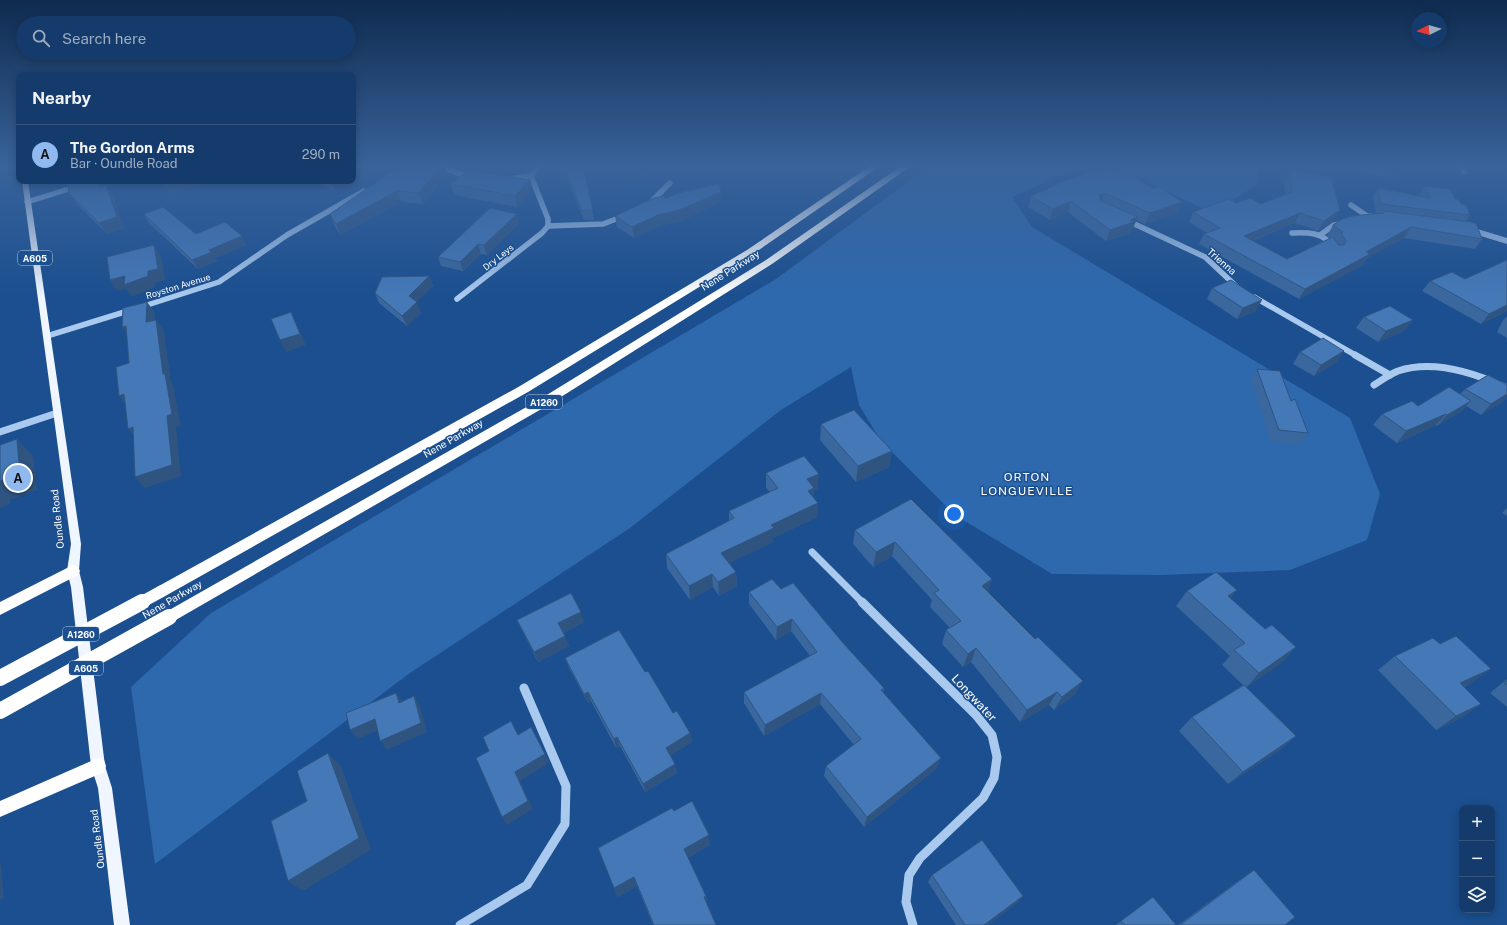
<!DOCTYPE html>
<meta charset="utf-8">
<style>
:root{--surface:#143b6b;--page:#214673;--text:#f1f3f6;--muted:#9dadc1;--line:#33557e;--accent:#90b9f0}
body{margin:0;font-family:"Public Sans",sans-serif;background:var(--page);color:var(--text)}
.controls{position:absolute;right:12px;bottom:12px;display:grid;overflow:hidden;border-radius:8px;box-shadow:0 2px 10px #0003}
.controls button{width:36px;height:36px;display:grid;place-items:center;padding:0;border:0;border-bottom:1px solid var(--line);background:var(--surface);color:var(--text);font:20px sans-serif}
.compass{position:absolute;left:1411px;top:12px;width:36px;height:36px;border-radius:50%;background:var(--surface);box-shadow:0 2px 10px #0003;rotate:265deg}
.you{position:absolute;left:954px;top:514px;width:14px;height:14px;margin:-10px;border:3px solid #fff;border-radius:50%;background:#1a73e8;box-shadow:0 0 0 6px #1a73e833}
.badge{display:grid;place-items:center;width:26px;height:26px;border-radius:50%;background:var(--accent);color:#111;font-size:13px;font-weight:700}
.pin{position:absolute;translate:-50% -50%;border:2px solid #fff;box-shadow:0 1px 4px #0006}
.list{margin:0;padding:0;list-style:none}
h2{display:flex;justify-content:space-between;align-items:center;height:52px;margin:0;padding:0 16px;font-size:17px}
h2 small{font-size:13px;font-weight:400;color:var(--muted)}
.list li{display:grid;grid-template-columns:26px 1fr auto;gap:12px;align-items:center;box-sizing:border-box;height:60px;padding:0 16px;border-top:1px solid var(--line)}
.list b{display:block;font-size:15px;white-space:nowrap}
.list p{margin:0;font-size:13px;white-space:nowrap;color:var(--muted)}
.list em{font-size:13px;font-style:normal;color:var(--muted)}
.icon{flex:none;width:22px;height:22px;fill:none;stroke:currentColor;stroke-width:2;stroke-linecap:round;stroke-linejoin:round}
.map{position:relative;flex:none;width:1507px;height:925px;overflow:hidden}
.search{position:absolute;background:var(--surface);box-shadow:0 2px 10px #0003;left:16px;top:16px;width:340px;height:44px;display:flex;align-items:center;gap:10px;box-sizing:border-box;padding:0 14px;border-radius:22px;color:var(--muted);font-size:15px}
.panel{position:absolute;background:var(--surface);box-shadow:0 2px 10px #0003;left:16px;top:72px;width:340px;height:112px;border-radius:8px}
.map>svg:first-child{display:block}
</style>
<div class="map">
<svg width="1507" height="925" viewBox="0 0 1507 925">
<rect width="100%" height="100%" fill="#1b4f8f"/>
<!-- green -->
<g fill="#2e69ad">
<path d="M928,167H1258V184L1212,213L1137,177L1076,169L1012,197L1032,227L1350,418L1380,494L1367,540L1290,570L1162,575L1052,574L955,515L881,441L859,405L851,367L781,410L630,528L410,673L155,864L131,687L211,613L776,279Z"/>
<path d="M1331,167H1385L1400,179Z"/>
</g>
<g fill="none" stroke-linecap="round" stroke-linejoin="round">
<!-- minor-far2 -->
<g stroke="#a9c9ee" stroke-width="5.5">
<path d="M440,166L459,174L470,176"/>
<path d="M1462,166L1464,172"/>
<path d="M508,179L531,176"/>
<path d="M27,202L94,181"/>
<path d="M648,205L670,183"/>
<path d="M1351,205L1367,216L1376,217"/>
<path d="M1126,220L1205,257L1236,286"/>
<path d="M548,226L603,224L624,216"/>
<path d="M1471,230L1507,241"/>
<path d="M1292,233C1307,232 1324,232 1333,247"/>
<path d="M1320,235L1334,225L1340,224"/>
<path d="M1254,297L1357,356"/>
<path d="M457,299L542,233L548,226V219L531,176L538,166"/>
<path d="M141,307L219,282L287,235L364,191"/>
<path d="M47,336L131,310"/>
</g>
<!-- minor-far1 -->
<g stroke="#a9c9ee" stroke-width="7">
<path d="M1355,355L1390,375"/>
<path d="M1374,385C1382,380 1390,374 1398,371C1434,359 1475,373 1507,388"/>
<path d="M0,432L57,413"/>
<path d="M812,552L863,603"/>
</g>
<!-- minor -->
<g stroke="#a9c9ee" stroke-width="9">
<path d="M862,602L976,715L992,735L997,757L994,778L983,798L920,858L909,875L906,902L913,925"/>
<path d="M460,925L527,885L565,824L566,786L524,688"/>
</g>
<!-- major -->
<path fill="#f0f6ff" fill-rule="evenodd" d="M22,181H28L81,544L79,571L83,587L105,766L112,788L130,925H114L98,788L91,766L71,587L67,571L71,544Z"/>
<!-- highway -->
<g fill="#fff" fill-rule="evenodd">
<path d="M870,166H880L753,254L528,392L167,595L162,597L157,595L155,591L157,587L520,386L747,250Z"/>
<path d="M901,166H911L772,264L545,407L174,621L169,623L164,621L162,617L164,613L537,401L766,260Z"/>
<path d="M73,565L78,567L80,571L78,575L0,615V602Z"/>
<path d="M98,758L104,760L106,766L104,772L0,817V801Z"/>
</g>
<!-- highway-bridge-far1 -->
<path stroke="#fff" stroke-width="12" d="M140,603L162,591"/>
<!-- highway-bridge -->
<g stroke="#fff" stroke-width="16">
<path d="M0,678L142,602"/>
<path d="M0,711L169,617"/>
</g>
</g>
<!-- wall -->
<g fill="#3a679d">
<path d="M559,166H583L594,220H584L568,181L562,182Z"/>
<path d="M1497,166H1507V168Z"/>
<path d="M1289,170L1334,221L1318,231L1295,223L1252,241L1287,259L1330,238L1327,236L1333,225L1382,214L1376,213L1373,197L1378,188L1419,196V195L1425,186L1455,199L1461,204L1470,215L1466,221L1482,239L1475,249L1404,238L1367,258L1363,265L1299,299L1199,244L1204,234L1207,233L1189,222L1193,212L1236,203L1261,204L1285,194L1284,180Z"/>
<path d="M447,173L423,204L401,202L340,235L334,225L330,214Z"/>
<path d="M1123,175L1182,202L1178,213L1145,224L1136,220L1133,228H1132L1130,233L1106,241L1068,212L1050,220L1028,207L1031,196L1055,186L1056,184Z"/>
<path d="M161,181H212L171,194Z"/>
<path d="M312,181H353L335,191Z"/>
<path d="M451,184L532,191L517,207L454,195Z"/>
<path d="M106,185L113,196L124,228L107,234L77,204L69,193Z"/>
<path d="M665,199L721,202L680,221L659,226L634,238L617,227L615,216Z"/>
<path d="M144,214L196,234L246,245L215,258L217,261L198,269L149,223Z"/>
<path d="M517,214L519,223L487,255L481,254L463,271L441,266L438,257Z"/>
<path d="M1507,260V311L1481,324L1422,291L1430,281L1465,279Z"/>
<path d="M429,276L433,286L416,302L421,313L407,326L379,303L375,293Z"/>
<path d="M1212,288L1256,311L1237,319L1207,299Z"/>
<path d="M1507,316V338L1497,332L1503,320Z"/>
<path d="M1364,317L1404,331L1378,342L1356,328Z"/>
<path d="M1300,352L1337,362L1314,376L1293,364Z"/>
<path d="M1257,369L1291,401L1308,433L1300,444L1271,441L1251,380Z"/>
<path d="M1465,389L1504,401L1481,415L1466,406L1460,412L1437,426L1436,425L1397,443L1373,425L1382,414L1418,406L1460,394Z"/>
<path d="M821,424L892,451L889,467L856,482L820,440Z"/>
<path d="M766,473L818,488L814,490L813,497L818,503L817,517L773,538V542L729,563L736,572L737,586L719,596L713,587L690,600L667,568L666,554L729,521V511L770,492L766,488Z"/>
<path d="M911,499L992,579L988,591L1075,694L1054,710L1049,705L1020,722L971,662L963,667L942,644L946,630L950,628L930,607L932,600L892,556L873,567L853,544L855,530Z"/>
<path d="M1507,508V516L1502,513Z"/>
<path d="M781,589L843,643L884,688L883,692L937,768L864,827L824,776L826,766L854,745L820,704L764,736L744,703V692L810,656L791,631L776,640L749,604V592Z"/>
<path d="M1187,591L1230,598L1265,629L1296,647L1282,662L1246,687L1296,736L1280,750L1228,784L1179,731L1192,717L1243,685L1222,665L1230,656L1176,606Z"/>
<path d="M517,620L584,622L563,633L569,646L538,662Z"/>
<path d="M1395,656L1471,683L1464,687L1481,704L1461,718L1436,730L1378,670Z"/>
<path d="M565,658L645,672L673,713L690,733L692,742L671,755L677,773L645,792L620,746L616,748L591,701L588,703L569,668Z"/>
<path d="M1507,679V707L1490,693Z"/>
<path d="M674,811L710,845L688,858L706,896L707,905L716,925H653L637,886L618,897L614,888Z"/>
<path d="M1254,870L1285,925H1178L1238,881Z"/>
<path d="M932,875L1023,896L1017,903L988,925H956L928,882Z"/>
<path d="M1121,921L1176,925H1116Z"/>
</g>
<!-- shaded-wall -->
<g fill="#305480">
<path d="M364,166H386L335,191L331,182L333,181H353V172Z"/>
<path d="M441,166H445L447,173L423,204L419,193Z"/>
<path d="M695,166H716L695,170Z"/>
<path d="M651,167L652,176L628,180L627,170Z"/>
<path d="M560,172H567L568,181L562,182Z"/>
<path d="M530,180L532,191L517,207L515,196Z"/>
<path d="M98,181H102L107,198L100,187Z"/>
<path d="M175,181H212L171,194L165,184Z"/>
<path d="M106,185L113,196L124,228L107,234L99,223Z"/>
<path d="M397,191L401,202L340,235L336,224Z"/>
<path d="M721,192V202L680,221L659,226L634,238L632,227L658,215Z"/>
<path d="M1104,193L1101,204L1099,195Z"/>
<path d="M1071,201L1068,212L1050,220L1053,209Z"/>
<path d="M1182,202L1178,213L1145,224L1150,213Z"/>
<path d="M1340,210L1334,221L1318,231L1324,221Z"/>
<path d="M1300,213L1295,223L1238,246L1244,236Z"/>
<path d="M517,214L519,223L487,255L484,245Z"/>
<path d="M1138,217L1133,228H1132L1130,233L1106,241L1110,230L1130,220Z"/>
<path d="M1411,227L1404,238L1367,258L1363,265L1299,299L1305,289L1366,252Z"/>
<path d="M242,236L246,245L215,258L217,261L198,269L192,260L209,250Z"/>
<path d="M478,244L481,254L463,271L460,262Z"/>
<path d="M154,245L161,256L165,280L155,283V287L132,297L126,289L117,291L110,280L125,276L148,271Z"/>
<path d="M429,276L433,286L413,306L409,296Z"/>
<path d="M1262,300L1256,311L1237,319L1243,308Z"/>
<path d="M147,302L155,313L154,334L146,322Z"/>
<path d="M417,302L421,313L407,326L402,316Z"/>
<path d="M1507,305V311L1481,324L1489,314Z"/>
<path d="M291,312L306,345L286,352L280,340Z"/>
<path d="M156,320L164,331L171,382L173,385L181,426L176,427L181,476L145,488L135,477L163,374Z"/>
<path d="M1413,320L1404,331L1378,342L1386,331Z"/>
<path d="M126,326L130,339L122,327Z"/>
<path d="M1344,351L1337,362L1314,376L1321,365Z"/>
<path d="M124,394L128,407L119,396Z"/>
<path d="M1507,394V397L1504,401L1481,415L1491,404Z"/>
<path d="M1471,401L1460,412L1437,426L1447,415Z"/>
<path d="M1446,414L1436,425L1397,443L1406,431Z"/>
<path d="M133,427L137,440L128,429Z"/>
<path d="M17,439L33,456L37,490L10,500V504L0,508V481Z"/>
<path d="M892,451L889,467L856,482L858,466Z"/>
<path d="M819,474L818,488L814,490L813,503L807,505V479Z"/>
<path d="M818,503L817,517L773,538V542L722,567L721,553L771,525Z"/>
<path d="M895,542L892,556L873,567L876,552Z"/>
<path d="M736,572L737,586L719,596L718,582Z"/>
<path d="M712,574L713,587L690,600L689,586Z"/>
<path d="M992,579L987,594L982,586Z"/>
<path d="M1237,590L1224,606L1228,596Z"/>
<path d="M581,612L584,622L561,634L558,623Z"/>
<path d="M792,619L791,631L776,640L777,627Z"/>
<path d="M565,636L569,646L538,662L534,652Z"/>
<path d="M1296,647L1282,662L1246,688L1259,673Z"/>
<path d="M976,648L971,662L963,667L968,654Z"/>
<path d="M1491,669L1471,683L1441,698L1460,683Z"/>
<path d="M1083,681L1075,694L1054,710L1062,697Z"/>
<path d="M588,692L591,701L588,703L584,694Z"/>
<path d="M1057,692L1049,705L1020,722L1027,710Z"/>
<path d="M396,693L403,702L399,703Z"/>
<path d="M821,693L820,704L764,736L765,725Z"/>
<path d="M414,696L420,706L427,732L387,750L380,741Z"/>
<path d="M1481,704L1461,718L1436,730L1456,716Z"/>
<path d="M375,719L383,728L358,739L350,730Z"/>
<path d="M690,733L692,742L668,757L666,748Z"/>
<path d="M1296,736L1280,750L1228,784L1243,772Z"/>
<path d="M617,737L620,746L616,748L614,739Z"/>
<path d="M328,753L341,766L371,850L303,891L288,881Z"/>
<path d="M545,754L549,763L520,781L533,809L507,825L502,817L515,772Z"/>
<path d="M941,758L937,768L864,827L867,817Z"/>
<path d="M675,764L677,773L645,792L643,784Z"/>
<path d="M709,835L710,845L686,859L684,849Z"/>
<path d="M0,864L1,865L4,898L0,900Z"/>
<path d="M634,877L637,886L618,897L614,888Z"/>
<path d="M706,896L707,905L705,906L704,897Z"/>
<path d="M1023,896L1017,903L988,925H984Z"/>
</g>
<!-- building -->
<g fill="#4478b7" stroke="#305480">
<path d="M353,166H364L353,172Z"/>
<path d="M400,166H441L419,193L397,191L336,224L330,214Z"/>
<path d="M559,166H583L593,210L582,211L567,172H560Z"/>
<path d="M626,166H651V167L627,170Z"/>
<path d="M1108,166L1123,175L1129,173L1154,189L1159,187L1182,202L1150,213L1104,193L1099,195L1101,201L1138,217L1130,220L1134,222L1110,230L1071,201L1053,209L1031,196L1057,185L1056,184Z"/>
<path d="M468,170L530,180L515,196L451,184Z"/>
<path d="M1289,170L1331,177L1340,210L1324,221L1300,213L1244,236L1287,259L1333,237L1339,245H1344L1346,241L1341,233L1343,232L1333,225L1342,219L1352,216L1384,213V211L1471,222L1476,223L1482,239L1411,227L1366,252L1370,254L1305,289L1204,234L1220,228L1193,212L1229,199L1236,203L1250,198L1261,204L1292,192Z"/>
<path d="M67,181H98L100,187L106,185L117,217L99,223L69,193Z"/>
<path d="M162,181H175L165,184Z"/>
<path d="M719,184L721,192L679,210L658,215L632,227L615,216L654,198L664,196L665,199L678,193Z"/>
<path d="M1425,186L1450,189L1455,199H1458L1461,204L1466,205L1470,215L1381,204L1378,188L1430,198Z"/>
<path d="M163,207L196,234L225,222L242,236L209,250L212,252L192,260L144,214Z"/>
<path d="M490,208L517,214L484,245L478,244L460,262L438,257Z"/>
<path d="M154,245L158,269L148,271V276L124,285L125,276L110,280L107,257Z"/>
<path d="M1507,260V305L1489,314L1430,281L1452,272L1465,279Z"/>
<path d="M429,276L409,296L417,302L402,316L375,293L382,277Z"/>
<path d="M1231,280L1262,300L1243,308L1212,288Z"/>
<path d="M147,302L146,322L156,320L163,374H165L172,414L167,416L172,465L135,477L133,427L128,429L124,394L119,396L116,367L129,363L126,326L122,327L123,308Z"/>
<path d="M1390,306L1413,320L1386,331L1364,317Z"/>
<path d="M291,312L300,334L280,340L271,319Z"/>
<path d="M1323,338L1344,351L1321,365L1300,352Z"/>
<path d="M1257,369L1280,371L1291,401L1295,399L1308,433L1279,430Z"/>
<path d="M1488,375L1507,385V394L1491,404L1465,389Z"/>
<path d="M1449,387L1471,401L1447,415L1446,414L1406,431L1382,414L1412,401L1418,406Z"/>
<path d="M854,410L892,451L858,466L821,424Z"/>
<path d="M17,439L20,474L0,481V445Z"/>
<path d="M804,456L819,474L807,479L814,488L808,491L818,503L771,525L774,528L721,553L736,572L718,582L712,574L689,586L666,554L734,518L729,511L778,488L766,473Z"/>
<path d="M911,499L992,579L982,586L1035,639L1038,637L1083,681L1062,697L1057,692L1027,710L976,648L968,654L946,630L961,621L934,593L939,590L895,542L876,552L855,530Z"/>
<path d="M1216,572L1237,590L1228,596L1265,629L1272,625L1296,647L1259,673L1234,650L1245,643L1187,591Z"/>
<path d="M772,579L781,589L793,583L843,643L884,688L881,690L941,758L867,817L826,766L861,739L821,693L765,725L744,692L817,652L792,619L777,627L749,592Z"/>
<path d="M571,593L581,612L558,623L565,636L534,652L517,620Z"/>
<path d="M619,630L645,672L648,671L673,713L677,711L690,733L666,748L675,764L643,784L617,737L614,739L588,692L584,694L565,658Z"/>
<path d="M1456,636L1491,669L1460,683L1481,704L1456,716L1395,656L1433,638L1440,644Z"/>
<path d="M1507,681V685L1504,683Z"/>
<path d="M1244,685L1296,736L1243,772L1192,717Z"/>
<path d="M396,693L399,703L414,696L421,723L380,741L375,719L350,730L346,713Z"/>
<path d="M511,721L518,735L531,727L545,754L515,772L528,801L502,817L476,758L489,751L483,737Z"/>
<path d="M328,753L359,838L288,881L271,821L307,801L297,771Z"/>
<path d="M692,801L709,835L684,849L706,896L704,897L716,925H654L634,877L614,888L598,848L672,808L674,811Z"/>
<path d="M982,840L1023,896L984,925H965L932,875Z"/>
<path d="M1254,870L1295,917L1285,925H1180Z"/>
<path d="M1153,897L1176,925H1125L1121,921Z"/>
</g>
<!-- sky -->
<linearGradient id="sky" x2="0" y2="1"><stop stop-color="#0f2b4f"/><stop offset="0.56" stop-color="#39639b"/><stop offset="1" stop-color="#39639b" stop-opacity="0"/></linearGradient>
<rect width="1507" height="296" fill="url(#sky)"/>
<g text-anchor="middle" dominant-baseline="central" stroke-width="3" stroke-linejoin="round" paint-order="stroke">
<!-- far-street labels -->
<g font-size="9" fill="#fff" stroke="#1b4f8f">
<text transform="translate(498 257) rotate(-38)">Dry Leys</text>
<text transform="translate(178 286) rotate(-17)">Royston Avenue</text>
</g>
<!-- shield labels -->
<g fill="#1b4f8f" stroke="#bbcadd" stroke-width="1">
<rect x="18" y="251" width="34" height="14" rx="3"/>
<rect x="526" y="395" width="36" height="14" rx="3"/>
<rect x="63" y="627" width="36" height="14" rx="3"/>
<rect x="69" y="661" width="34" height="14" rx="3"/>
</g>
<g font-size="9" font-weight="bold" fill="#fff">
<text x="35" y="258">A605</text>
<text x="544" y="402">A1260</text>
<text x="81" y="634">A1260</text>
<text x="86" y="668">A605</text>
</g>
<!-- street labels -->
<g font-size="10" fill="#fff" stroke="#1b4f8f">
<text transform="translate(1222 261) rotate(41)">Trienna</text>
<text transform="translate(730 270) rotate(-32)">Nene Parkway</text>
<text transform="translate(453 438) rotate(-30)">Nene Parkway</text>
<text transform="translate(57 519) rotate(-96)">Oundle Road</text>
<text transform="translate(172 599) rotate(-30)">Nene Parkway</text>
<text transform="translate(97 839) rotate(-97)">Oundle Road</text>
</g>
<!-- quarter labels -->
<g font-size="12" letter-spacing="1" fill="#fff" stroke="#1b4f8f">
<text x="1027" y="477">ORTON<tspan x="1027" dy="14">LONGUEVILLE</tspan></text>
</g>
<!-- near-street labels -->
<g font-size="12" fill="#fff" stroke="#1b4f8f">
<text transform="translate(974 698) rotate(47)">Longwater</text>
</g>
</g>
</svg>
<div class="controls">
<button>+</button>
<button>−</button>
<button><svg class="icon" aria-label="layers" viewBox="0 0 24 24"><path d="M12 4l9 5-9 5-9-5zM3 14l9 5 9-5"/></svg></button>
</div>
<svg class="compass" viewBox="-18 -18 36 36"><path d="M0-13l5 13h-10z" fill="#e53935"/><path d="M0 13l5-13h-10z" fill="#9dadc1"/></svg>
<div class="you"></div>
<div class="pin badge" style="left:18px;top:478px">A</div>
<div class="search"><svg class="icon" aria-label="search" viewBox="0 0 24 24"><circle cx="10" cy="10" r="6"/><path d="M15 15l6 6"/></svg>Search here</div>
<section class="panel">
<h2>Nearby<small></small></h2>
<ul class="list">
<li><span class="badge">A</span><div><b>The Gordon Arms</b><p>Bar · Oundle Road</p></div><em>290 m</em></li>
</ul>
</section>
</div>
